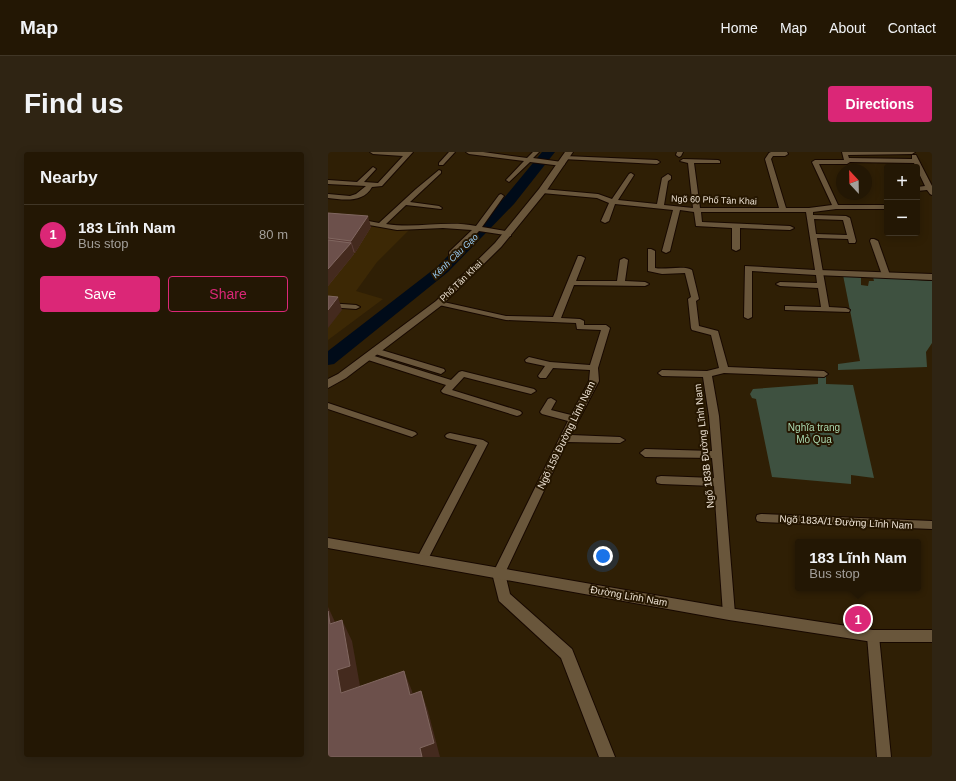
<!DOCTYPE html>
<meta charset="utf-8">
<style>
:root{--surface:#231704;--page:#2f2413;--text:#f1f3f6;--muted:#a39f9a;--line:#403626;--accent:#db2777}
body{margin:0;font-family:Arial,sans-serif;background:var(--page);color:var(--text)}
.controls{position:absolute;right:12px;top:12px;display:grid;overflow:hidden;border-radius:4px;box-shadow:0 2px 10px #0003}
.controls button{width:36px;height:36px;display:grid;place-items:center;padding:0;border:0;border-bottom:1px solid var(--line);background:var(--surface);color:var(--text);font:20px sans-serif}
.compass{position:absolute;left:508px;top:12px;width:36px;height:36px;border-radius:50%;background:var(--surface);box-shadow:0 2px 10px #0003;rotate:338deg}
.you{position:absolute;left:275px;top:404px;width:14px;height:14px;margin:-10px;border:3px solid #fff;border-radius:50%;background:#1a73e8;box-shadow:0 0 0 6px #1a73e833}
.badge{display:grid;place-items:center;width:26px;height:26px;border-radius:50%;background:var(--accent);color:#fff;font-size:13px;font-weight:700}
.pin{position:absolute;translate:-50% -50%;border:2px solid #fff;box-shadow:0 1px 4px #0006}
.popup{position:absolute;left:467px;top:387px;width:126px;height:52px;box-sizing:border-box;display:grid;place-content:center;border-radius:4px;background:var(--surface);filter:drop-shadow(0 1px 3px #0005);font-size:13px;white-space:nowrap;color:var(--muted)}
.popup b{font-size:15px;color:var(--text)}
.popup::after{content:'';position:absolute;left:50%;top:100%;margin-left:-8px;border:8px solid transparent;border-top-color:var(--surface)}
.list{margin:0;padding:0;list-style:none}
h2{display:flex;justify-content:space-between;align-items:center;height:52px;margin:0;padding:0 16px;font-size:17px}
h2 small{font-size:13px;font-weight:400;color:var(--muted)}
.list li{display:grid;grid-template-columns:26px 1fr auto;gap:12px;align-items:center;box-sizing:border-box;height:60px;padding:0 16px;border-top:1px solid var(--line)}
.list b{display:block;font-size:15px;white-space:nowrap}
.list p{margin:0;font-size:13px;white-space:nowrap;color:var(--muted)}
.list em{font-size:13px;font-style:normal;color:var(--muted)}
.actions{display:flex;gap:8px;padding:12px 16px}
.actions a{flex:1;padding:9px 0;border:1px solid var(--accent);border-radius:4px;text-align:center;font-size:14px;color:var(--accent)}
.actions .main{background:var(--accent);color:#fff}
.map{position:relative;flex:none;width:604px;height:605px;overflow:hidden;border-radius:4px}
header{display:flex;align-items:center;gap:24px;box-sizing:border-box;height:56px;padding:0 20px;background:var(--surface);border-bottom:1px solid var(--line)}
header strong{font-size:19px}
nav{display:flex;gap:22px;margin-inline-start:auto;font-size:14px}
.intro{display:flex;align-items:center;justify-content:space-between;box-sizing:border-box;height:96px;padding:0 24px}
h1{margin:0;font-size:28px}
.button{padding:10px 18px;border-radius:4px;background:var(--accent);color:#fff;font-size:14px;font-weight:700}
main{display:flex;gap:24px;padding:0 24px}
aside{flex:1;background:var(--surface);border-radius:4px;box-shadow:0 2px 10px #0003}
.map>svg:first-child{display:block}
</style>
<header>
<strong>Map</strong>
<nav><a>Home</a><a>Map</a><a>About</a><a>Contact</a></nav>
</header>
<div class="intro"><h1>Find us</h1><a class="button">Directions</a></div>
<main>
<aside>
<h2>Nearby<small></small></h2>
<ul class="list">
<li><span class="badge">1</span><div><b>183 Lĩnh Nam</b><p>Bus stop</p></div><em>80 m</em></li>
</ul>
<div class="actions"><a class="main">Save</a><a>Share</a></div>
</aside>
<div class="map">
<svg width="604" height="605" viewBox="0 0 604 605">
<rect width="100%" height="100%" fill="#2f1f05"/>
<!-- built -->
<path fill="#3c2805" d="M0,67L82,77L49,110L28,139L55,147L0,188Z"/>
<!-- green -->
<g fill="#3e5140">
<path d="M515,123L533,125V133L540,134L541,129H546L545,125L604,129V191L598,200L599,215L510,218V212L532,209Z"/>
<path d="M490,224H498V232L525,233L546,326L523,323V332L444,325L428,247L424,246L422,242L425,237L490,232Z"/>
</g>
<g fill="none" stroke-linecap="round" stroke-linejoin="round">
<!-- canal -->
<path fill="#000b19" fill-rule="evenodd" d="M214,0H227L186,52L120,120L6,212L0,213V199L110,114L176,46Z"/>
<!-- lane casing -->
<g stroke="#170800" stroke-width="2">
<g id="lane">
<path d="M42,0H85L54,34L44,35C35,51 16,48 0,46V42L22,44L28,42L38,34L0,32V28L29,30L45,15L48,17L36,30L50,31L75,4L45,2Z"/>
<path d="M121,0H127L115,13H111V11Z"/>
<path d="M138,0H155L199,6L205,0H211L205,6L234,10L237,12L234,14L202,10L181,30L178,28L179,27L196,9L141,2Z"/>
<path d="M349,0H355L353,4L351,5L348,3Z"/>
<path d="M443,0H459L460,2L457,4H445L443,7L458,56H481L504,53L484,10L487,8H516L514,0H587L584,2L520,3L521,6L584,7V3H588L604,34V43L602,42L599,38L589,39V35L597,34L586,11L522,10L519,12H491L510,53H559V57H508L485,60V63L518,64L522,66L528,89L527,91H521L520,87L489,86L501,155L518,156L522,158L521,160L457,158V154H460L493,155L490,136L452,134L448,132L452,130L489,131L488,123L424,119V165L420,167L416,165L417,114L487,118L478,60H373L374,70L462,74L466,76L462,78L412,76V97L408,99L404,97V76L368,74L366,60L352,58L342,99L338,101L334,99L345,58L287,52L281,69L277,71L273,69L281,51L269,46L214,41L211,39L214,37L270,42L284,47L301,22L303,21L306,23L290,48L329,52L334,26L340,22L343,24V27L340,29L336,53L365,56L360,11L352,9L355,7L390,8L392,9V11H366L372,56H451L437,7L441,1ZM486,67L515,68L519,83L488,82Z"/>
<path d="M237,4L329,8L332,10L329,12L235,7V5Z"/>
<path d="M111,18L113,19V21L82,50L111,54L114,56L113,57L78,53L58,72C88,77 118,68 148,74L171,43L173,42L176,44L154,75L183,80V84L151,79L127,104H121V100L144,78L115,76L69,78L30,71L26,69L30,67L51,71L88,37Z"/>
<path d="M543,87H546L550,89L562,123L561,125H555L554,123L542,89Z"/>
<path d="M320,97H323L327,99V116C337,118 357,113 364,118L371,147L368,149L371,174L390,179L400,215L496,219L500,222L496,225L396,221L384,224L391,264L407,462L405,466L401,467L397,466L395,462L386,334L333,332L329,331L328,328L329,325L333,324L386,326L384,306L317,305L312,301L317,297L384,299L381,264L375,225L334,224L330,221L334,218L379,219L391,216L383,183L364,178L363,176L360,147L363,145L357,121L334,122L320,119Z"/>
<path d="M250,104H253L257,106L248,129H289L292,108L296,106L300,108L297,129L317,130L321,132L317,134L246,133L233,166L252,167L256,169V173H278L282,176L270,216L271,229L243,283L292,285L297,288L292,291L239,290L177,421L175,424L171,426L167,424L165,421L240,269L214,262L212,260L220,247L223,246L228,249L223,258L243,263L261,229L262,218L225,216L218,226H212L210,224L217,214L198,210L197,208L201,205L222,210L262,213L273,178L249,177L248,171L178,168L111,153L107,151L111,149L178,164L225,165Z"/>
<path d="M0,151L28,153L32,155L28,157L0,155Z"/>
<path d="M47,196L116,217L117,219L113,222L44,201L43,199L44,197Z"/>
<path d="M40,202L123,228L131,220L134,219L206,237L208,239L203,242L136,225L124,238L192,259L194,261L192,263L189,264L115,241L113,239L118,233L37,207L36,205L37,203Z"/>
<path d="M0,251L87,280L89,282L84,285L0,257Z"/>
<path d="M122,281L155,288L160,291L98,411L94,413L90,411L88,408L149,293L119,286L117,284L119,282Z"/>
<path d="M433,362L604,369V377L433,370L429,369L428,366L429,363Z"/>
<path d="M545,479L549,480L551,484L563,605H549L539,484L541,480Z"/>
</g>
</g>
<!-- street casing -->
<g stroke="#170800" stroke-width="2">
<g id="street">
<path d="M491,118L604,122V128L488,123L486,121L488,119Z"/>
<path d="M171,415L176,417L182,442L244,497L287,605H271L233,506L171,449L164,421L166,417Z"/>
</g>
</g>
<!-- secondary casing -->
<g stroke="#170800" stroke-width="2">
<g id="secondary">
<path d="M237,0H245L217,41L173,95L114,153L18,226L0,236V227L10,222L108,149L167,91L211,37Z"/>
<path d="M0,386L401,456L545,478H604V490H545L401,468L0,396Z"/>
</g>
</g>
<!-- lane -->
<use href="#lane" fill="#69563b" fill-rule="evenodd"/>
<!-- street -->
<use href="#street" fill="#69563b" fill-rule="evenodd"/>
<!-- secondary -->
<use href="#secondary" fill="#69563b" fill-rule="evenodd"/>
</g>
<!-- wall -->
<path fill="#5d3e3a" d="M0,61L43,75L27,101L25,100L26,102L0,134Z"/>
<!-- shaded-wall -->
<g fill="#442a1e">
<path d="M40,64L43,75L27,101L23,89Z"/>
<path d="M23,91L26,102L0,134V117Z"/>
<path d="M10,145L14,158L0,176V158Z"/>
<path d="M0,455L8,472H2L0,459Z"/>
<path d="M14,468L24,489L32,534L13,541L9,518Z"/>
<path d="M76,519L84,539L89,563L82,543Z"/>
<path d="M93,539L100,559L112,605H94L92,596Z"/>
</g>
<!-- building -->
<g fill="#6c504b" stroke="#806760">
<path d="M0,61L40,64L23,89L0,86Z"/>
<path d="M0,88L23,91L0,117Z"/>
<path d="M0,144L10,145L0,158Z"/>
<path d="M0,459L2,472L14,468L22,514L9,518L13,541L76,519L82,543L93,539L106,591L92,596L94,605H0Z"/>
</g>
<g text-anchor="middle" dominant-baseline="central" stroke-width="4" stroke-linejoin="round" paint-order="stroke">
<!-- far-street labels -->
<g font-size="9" fill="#ede2d3" stroke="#251600">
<text transform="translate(386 48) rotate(2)">Ngõ 60 Phố Tân Khai</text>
<text transform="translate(133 129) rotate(-44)">Phố Tân Khai</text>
</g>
<!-- far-water labels -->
<g font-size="9" font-style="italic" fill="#9accf1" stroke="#251600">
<text transform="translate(127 104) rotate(-44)">Kênh Cầu Gạo</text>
</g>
<!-- park labels -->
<g font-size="10" fill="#aad9b1" stroke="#251600">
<text x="486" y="275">Nghĩa trang<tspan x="486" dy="12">Mỏ Quạ</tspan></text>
</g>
<!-- street labels -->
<g font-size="10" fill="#ede2d3" stroke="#251600">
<text transform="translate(238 283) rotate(-64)">Ngõ 159 Đường Lĩnh Nam</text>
<text transform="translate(376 294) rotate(-96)">Ngõ 183B Đường Lĩnh Nam</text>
<text transform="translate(518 370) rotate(3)">Ngõ 183A/1 Đường Lĩnh Nam</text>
<text transform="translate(301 444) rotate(10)">Đường Lĩnh Nam</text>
</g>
</g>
</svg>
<div class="controls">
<button>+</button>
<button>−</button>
</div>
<svg class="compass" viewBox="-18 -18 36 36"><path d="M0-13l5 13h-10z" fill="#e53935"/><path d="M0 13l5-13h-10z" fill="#a39f9a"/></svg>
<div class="you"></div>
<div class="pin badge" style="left:530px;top:467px">1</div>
<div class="popup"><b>183 Lĩnh Nam</b>Bus stop</div>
</div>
</main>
